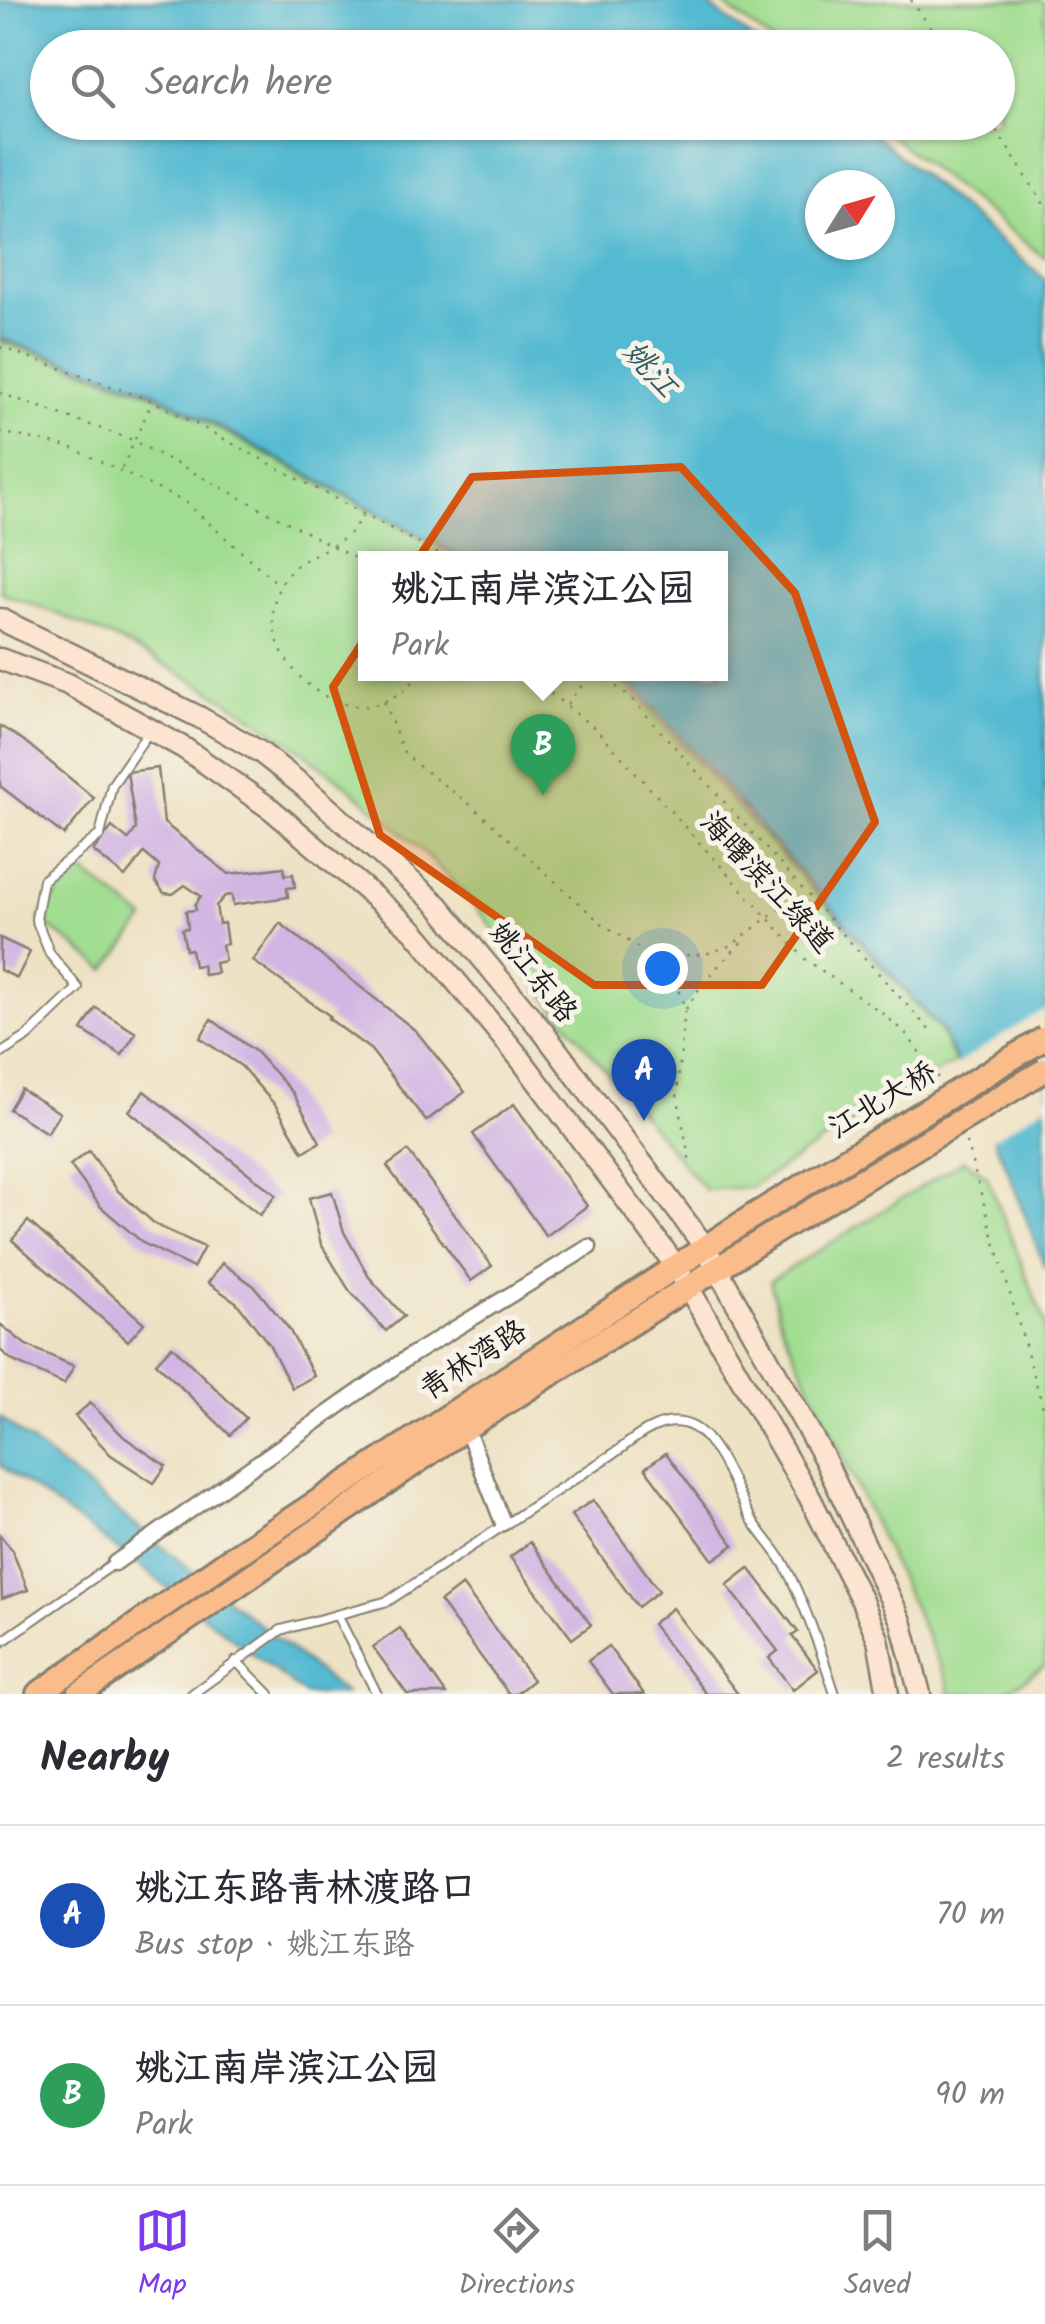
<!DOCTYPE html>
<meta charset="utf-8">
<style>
:root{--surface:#fff;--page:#f2f2f3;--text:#2b2b33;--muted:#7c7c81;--line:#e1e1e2;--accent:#7c3aed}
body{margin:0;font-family:Kalam,"LXGW WenKai TC",sans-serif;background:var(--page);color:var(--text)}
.compass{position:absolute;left:805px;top:170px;width:90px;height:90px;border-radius:50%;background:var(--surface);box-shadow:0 2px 8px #0004;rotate:53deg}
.you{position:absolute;left:662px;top:968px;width:35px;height:35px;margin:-25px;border:8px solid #fff;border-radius:50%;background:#1a73e8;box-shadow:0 0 0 15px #1a73e833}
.badge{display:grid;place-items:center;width:65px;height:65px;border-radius:50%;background:var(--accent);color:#fff;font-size:32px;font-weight:700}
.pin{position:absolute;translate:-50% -82px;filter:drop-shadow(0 2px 5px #0008)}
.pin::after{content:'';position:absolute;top:52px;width:35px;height:30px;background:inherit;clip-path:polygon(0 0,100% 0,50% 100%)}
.popup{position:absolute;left:358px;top:551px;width:370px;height:130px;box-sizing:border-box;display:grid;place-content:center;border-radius:0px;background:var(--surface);filter:drop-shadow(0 2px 8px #0005);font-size:32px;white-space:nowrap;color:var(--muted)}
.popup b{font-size:38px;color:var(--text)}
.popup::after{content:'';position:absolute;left:50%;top:100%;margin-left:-20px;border:20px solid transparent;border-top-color:var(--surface)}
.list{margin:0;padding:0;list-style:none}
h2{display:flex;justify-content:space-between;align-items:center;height:130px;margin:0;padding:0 40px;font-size:42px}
h2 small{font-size:32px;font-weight:400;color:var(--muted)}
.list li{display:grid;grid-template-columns:65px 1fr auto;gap:30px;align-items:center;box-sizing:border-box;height:180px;padding:0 40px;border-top:2px solid var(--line)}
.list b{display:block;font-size:38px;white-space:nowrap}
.list p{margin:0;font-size:32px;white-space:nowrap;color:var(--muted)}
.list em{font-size:32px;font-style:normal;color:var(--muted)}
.icon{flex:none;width:55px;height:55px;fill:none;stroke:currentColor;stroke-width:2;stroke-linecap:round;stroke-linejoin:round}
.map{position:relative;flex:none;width:1045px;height:1694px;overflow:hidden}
.search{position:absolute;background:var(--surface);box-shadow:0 2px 8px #0004;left:30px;right:30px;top:30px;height:110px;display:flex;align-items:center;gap:25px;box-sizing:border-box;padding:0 35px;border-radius:55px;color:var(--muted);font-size:38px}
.sheet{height:490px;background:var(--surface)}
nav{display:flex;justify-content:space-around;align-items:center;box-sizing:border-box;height:140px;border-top:2px solid var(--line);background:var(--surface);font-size:28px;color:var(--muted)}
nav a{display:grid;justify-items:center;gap:5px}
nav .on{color:var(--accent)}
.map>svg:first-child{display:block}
</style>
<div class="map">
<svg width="1045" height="1694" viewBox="0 0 1045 1694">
<rect width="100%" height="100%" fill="#f7f3e8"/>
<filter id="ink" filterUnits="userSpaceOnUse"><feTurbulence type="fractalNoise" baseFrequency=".01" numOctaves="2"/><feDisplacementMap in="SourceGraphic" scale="20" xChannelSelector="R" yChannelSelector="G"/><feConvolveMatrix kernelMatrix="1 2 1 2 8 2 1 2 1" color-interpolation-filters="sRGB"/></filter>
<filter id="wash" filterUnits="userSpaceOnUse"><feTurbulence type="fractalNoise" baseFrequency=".0048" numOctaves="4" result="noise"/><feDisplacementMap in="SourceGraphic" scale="40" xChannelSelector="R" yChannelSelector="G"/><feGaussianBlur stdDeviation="2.25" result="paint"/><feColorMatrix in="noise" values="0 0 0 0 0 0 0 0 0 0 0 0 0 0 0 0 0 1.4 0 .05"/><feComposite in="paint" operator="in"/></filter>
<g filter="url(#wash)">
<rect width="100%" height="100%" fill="#eee2c4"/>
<!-- green -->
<g fill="#a1dd91" stroke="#5e7c56" stroke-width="2.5">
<path d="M718,0H1040L1045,4V258L874,123L998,122V48L779,47Z"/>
<path d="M0,341L153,394L460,558H366V674H611L631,689L940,1031L955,1062L851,1123L751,1187L705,1190C650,1124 595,1058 541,991C511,954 484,912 450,879C323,751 171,652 0,592Z"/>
<path d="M77,867L145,919L106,970L39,919Z"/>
<path d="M964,1160L987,1176L1045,1323V1665L1003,1694H949V1684L781,1324L770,1281Z"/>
</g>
<!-- water -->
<g fill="#53bad1" stroke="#386b76" stroke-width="2.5" fill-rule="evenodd">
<path d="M0,0H702L763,47L48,48V122L860,123L1045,279V1268L1005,1163L941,1029L635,687L617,674H720V558H463L153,391L0,338ZM820,185H880V245H820Z"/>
<path d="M0,1417L346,1694H304L136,1563L0,1465Z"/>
</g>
<!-- pier -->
<path fill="#eee2c4" d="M1045,1009V1106L989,1141L954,1066Z"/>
<g id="blocks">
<!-- building -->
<g fill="#d2b5e3">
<path d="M0,726L23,740L94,798L64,835L0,786Z"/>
<path d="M158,768L164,823L229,874L284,867L285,875L293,874L295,887L287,888L288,897L233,905L232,895L225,896L216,906L219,924L224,923L227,944L222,945L225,961L215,963L217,973L204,975L202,965L194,966L191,949L186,950L182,929L188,928L186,911L196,910L195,905L201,896L185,885L173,894L164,893L155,881L159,866L144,853L125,877L93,851L112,827L128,840L136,829L127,772Z"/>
<path d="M280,923L416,1031L465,1092L426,1121L371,1050L328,1018L330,1016L253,961Z"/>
<path d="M0,938L30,952L17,978L0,970Z"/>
<path d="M96,1008L136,1033L122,1055L82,1030Z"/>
<path d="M211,1019L256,1052L293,1093L320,1142L303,1152L276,1106L241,1066L200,1038Z"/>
<path d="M21,1089L60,1113L47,1133L9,1109Z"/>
<path d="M144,1091L276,1195L260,1215L129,1111Z"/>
<path d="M514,1104L587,1206L546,1236L473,1134Z"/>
<path d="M89,1151L118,1191L156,1225L204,1247L193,1268L143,1243L101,1207L70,1165Z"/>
<path d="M408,1151L492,1266L471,1281L387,1166Z"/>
<path d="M332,1192L344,1232L369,1277L404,1316L386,1331L349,1290L321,1244L309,1198Z"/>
<path d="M28,1221L144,1323L128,1341L12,1240Z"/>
<path d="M222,1263L254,1286L289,1329L314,1376L292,1388L269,1344L236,1302L208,1283Z"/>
<path d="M0,1324L26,1345L74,1366L64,1384L13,1361L0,1350Z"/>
<path d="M172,1346L246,1418L230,1435L156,1363Z"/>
<path d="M90,1403L124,1437L166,1466L154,1483L111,1455L75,1416Z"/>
<path d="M666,1453L734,1545L713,1560L645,1468Z"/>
<path d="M593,1500L659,1591L638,1607L571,1515Z"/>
<path d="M0,1535L12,1550L28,1590L2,1599Z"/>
<path d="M530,1542L591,1625L572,1639L510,1557Z"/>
<path d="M749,1568L798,1632L792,1636L818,1670L793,1690L769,1658L778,1651L727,1585Z"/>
<path d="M462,1585L533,1680L516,1694H509L440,1602Z"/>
<path d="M672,1608L738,1694H706L652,1624Z"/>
<path d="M400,1628L446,1694H407L373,1647Z"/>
<path d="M608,1646L644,1694H613L588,1661Z"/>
</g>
</g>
</g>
<g filter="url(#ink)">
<use href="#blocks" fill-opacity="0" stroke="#857f70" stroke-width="2.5"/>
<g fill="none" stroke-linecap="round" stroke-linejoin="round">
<!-- lane casing -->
<g stroke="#857f70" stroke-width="12">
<g id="lane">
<path d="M0,1054L28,1036L78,988L50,954L36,919L43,880L100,835L112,785L150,730"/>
<path d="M337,1615L377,1694"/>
<path d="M0,1643L115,1563"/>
<path d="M236,1661L269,1694"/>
<path d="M192,1694L281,1630L388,1601L619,1450C640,1433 668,1412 695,1428C717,1441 736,1490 748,1513C758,1532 774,1546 784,1564C805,1604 821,1650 835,1694"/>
</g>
</g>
<!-- street casing -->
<g stroke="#857f70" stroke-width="19">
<g id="street">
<path d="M466,1428L503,1523"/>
<path d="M115,1563L410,1356L589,1247"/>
</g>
</g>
<!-- secondary casing -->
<g stroke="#857f70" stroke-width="25">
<g id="secondary">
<path d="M0,619L199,717L260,752L302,785L438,905L544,1033L705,1247L824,1458L901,1621L920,1694"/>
<path d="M0,659L68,684L184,748L271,809L414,931L519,1057L676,1266L810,1498L862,1601L878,1639L888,1694"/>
</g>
</g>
<!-- primary casing -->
<g stroke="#857f70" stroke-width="28">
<g id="primary">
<path d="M38,1694L230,1559L753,1216"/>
<path d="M79,1694L466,1428L772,1234"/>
</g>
</g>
<!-- path -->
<g stroke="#857f70" stroke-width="2.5" stroke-dasharray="2.5 8" stroke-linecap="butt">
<path d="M911,0L945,48"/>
<path d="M991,122L1045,206"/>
<path d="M0,347L153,401L446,558"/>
<path d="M0,393L130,439L366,564"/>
<path d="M0,432L70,447L185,502L278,584"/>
<path d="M122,468L152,402"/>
<path d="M363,515C357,523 351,534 343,539C322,553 294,559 281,584C251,638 311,712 369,706C389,704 408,687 421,674"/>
<path d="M526,674L597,730L805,959L878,1010L904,1031L940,1080"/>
<path d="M599,674L629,696L932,1033"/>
<path d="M384,702L403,751L416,764L472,806L600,922L655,959L674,980L685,1007L677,1094L690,1163"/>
<path d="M567,704L591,674"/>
<path d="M655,959L710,953L732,945L802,891"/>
<path d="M686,1009L705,980L745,939"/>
<path d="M966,1142L1045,1414"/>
</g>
<!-- lane -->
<use href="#lane" stroke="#fff" stroke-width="8"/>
<!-- street -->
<use href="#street" stroke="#fff" stroke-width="14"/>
<!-- secondary -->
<use href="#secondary" stroke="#fde4d1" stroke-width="20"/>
<!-- primary -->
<use href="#primary" stroke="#fabc8b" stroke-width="22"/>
<!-- primary-bridge casing -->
<g stroke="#857f70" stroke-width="28" stroke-linecap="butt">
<g id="primary-bridge">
<path d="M753,1216L1045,1038"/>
<path d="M772,1234L1045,1070"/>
</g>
</g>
<!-- primary-bridge -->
<use href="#primary-bridge" stroke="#fabc8b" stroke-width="22"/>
</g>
</g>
<!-- marked area -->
<path fill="#d4530e" fill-opacity="0.2" stroke="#d4530e" stroke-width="8" stroke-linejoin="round" d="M681,467L795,593L875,822L762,985H594L380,835L333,687L472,477Z"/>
<g text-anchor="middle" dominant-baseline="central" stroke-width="10" stroke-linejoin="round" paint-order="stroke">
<!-- street labels -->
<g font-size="30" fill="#1c1c1c" stroke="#f7f3e8">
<text transform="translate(766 883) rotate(47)">海曙滨江绿道</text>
<text transform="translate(532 973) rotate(51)">姚江东路</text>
<text transform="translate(883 1101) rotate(-31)">江北大桥</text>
<text transform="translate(474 1361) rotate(-33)">青林湾路</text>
</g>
<!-- water labels -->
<g font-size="32" font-style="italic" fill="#325b64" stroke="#f7f3e8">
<text transform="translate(649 370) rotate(48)">姚江</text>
</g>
</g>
</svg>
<svg class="compass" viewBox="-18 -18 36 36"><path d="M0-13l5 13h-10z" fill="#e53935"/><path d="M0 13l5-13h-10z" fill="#7c7c81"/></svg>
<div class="you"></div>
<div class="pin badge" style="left:644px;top:1121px;background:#1a4fb4">A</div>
<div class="pin badge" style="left:543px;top:796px;background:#2e9e5b">B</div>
<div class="popup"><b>姚江南岸滨江公园</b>Park</div>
<div class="search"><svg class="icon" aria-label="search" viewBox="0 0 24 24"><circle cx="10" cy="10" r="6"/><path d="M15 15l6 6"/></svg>Search here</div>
</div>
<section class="sheet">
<h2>Nearby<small>2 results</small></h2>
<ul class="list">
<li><span class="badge" style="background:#1a4fb4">A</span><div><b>姚江东路青林渡路口</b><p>Bus stop · 姚江东路</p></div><em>70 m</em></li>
<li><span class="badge" style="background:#2e9e5b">B</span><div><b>姚江南岸滨江公园</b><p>Park</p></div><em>90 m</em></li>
</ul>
</section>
<nav>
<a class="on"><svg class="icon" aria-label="map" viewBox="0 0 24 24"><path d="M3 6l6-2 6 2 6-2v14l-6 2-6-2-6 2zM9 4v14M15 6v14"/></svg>Map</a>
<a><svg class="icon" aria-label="directions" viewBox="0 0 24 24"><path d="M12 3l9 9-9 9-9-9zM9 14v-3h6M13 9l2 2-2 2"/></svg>Directions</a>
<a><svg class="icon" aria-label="saved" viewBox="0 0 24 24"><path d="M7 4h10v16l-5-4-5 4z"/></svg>Saved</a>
</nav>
